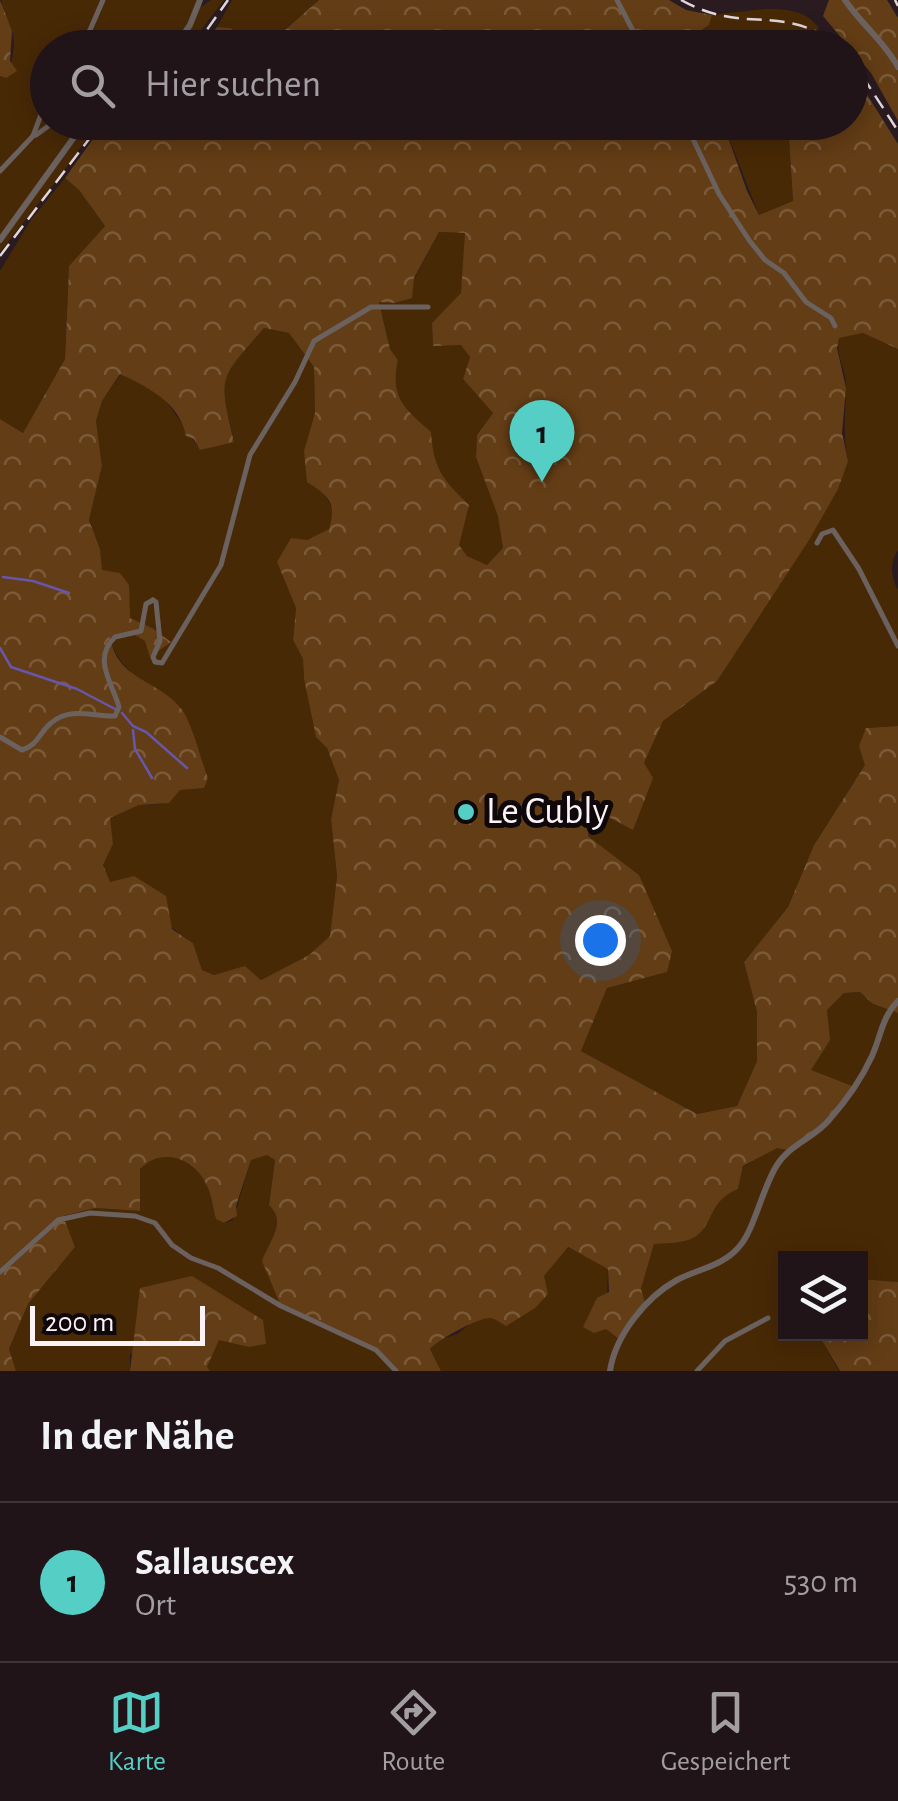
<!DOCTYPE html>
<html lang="de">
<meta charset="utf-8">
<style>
:root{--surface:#201419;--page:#281d22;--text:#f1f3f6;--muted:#a29ea2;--line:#3d3338;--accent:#55cec5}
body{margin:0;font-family:"Alegreya Sans",sans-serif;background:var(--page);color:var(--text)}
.controls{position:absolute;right:30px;bottom:30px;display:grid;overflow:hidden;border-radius:0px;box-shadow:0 5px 25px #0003}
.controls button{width:90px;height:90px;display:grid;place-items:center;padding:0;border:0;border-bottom:2px solid var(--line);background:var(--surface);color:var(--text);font:50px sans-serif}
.scale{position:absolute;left:30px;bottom:25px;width:175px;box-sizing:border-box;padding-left:10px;border:5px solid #fdf2f5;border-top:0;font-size:28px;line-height:35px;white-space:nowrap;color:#fdf2f5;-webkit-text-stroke:8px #0e080a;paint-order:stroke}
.you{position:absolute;left:600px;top:940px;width:35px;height:35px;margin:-25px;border:8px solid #fff;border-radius:50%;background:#1a73e8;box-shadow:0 0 0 15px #1a73e833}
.badge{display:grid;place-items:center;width:65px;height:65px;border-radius:50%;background:var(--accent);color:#111;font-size:32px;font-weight:700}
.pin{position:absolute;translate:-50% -82px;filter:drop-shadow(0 2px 5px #0008)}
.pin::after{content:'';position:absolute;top:52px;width:35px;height:30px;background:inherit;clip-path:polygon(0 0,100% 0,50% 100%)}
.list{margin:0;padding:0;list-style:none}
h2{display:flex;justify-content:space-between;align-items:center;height:130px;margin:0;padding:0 40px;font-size:42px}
h2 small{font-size:32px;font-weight:400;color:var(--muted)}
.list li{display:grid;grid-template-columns:65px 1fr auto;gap:30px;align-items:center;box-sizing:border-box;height:160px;padding:0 40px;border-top:2px solid var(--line)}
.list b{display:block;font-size:38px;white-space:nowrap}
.list p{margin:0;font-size:32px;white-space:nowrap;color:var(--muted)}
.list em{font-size:32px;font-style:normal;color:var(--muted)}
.icon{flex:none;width:55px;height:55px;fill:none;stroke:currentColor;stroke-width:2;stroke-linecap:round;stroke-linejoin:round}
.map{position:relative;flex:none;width:898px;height:1371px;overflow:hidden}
.search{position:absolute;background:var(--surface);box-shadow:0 5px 25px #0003;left:30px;right:30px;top:30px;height:110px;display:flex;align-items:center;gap:25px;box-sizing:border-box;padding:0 35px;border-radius:55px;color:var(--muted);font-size:38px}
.sheet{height:290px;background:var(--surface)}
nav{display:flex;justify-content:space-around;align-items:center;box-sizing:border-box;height:140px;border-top:2px solid var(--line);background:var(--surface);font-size:28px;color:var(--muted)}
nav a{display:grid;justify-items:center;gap:5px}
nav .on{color:var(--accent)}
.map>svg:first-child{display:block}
</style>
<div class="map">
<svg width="898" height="1371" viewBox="0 0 898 1371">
<defs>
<pattern id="forest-crowns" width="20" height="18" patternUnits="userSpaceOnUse" patternTransform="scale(2.5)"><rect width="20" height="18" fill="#633d15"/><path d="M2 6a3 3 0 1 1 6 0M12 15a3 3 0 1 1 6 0" fill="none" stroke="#7a5a38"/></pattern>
</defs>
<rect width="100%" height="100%" fill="#2a1b21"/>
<!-- grass -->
<g fill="#482906">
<path d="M2,0H198L201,7L211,0H224L188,47L48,48V122L98,123L61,175L0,252V76L6,78C11,64 17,46 12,31C8,19 1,13 2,0Z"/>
<path d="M232,0H319L264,47H246L231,28L217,27Z"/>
<path d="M765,9C786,9 806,10 819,28L810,47L677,48L709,25L712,15Z"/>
<path d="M723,123H788L793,201L759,215Z"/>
<path d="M65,178L79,190L105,226L69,266L65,359L23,433L0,419V271L31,220Z"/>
<path d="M439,232L466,233L461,294L432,323L433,345H461L470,357L463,379L493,413L477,435L476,457L499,516L503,548L487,565L467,556L458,545L469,505C442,478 434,472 431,432C404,408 390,398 398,360L390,349L379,301L394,303L414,279Z"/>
<path d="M264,328L289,333L314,367L315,413L304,452L334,512L329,529L307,540L277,562L296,608L293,640L303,659L304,679L316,736L327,748L339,780L331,819L337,876L330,936L309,955L261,980L245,967L214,975L202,970L193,943L110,883L103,865L113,844L109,818L139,805L161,804L180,790L202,788L181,707C154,688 116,671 110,637L131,632L145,641L152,628L129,618V585L101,570L100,549L89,520L102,466L96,421L102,401L121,374L161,394L200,449L234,441C218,373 219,380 264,328Z"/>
<path d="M863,333L898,349V550C889,563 891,578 898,590V726L866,728L865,765L814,845L788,907L744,962L757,1012V1061L737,1106L697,1114L581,1051L607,988L666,972L639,875L588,836L592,807L633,829L644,763L663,721L717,681L848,461C842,432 846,414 846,386C846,369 835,354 839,338Z"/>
<path d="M860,992L873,1004L898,1013V1282L861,1279L860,1258H786V1334H818L839,1371H441L430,1349L436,1341L457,1334L475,1320L490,1317L544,1276L567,1247L608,1268L606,1329L620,1340L641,1289L654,1244C667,1243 683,1244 695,1237C715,1223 705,1202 738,1189L743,1167L777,1147L852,1087L810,1070L828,1024L827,1010L844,993Z"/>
<path d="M259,1155H267L275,1160L269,1204C284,1219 275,1237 265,1252L376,1350L396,1371H210L207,1367L219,1339L249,1347L263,1320L130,1354V1371H16L9,1349L28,1304L75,1247L62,1216L95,1208L140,1211V1169C162,1146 195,1158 207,1186C212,1196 213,1208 216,1219L225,1223L233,1220L251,1160Z"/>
</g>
<!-- forest -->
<g fill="url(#forest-crowns)" fill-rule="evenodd">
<path d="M0,0L12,31L10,61L17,71L6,78L0,76Z"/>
<path d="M319,0H669L686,10L712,15L709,25L677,47L264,48Z"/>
<path d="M829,0H887L898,18V121L871,73L823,16Z"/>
<path d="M217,27L231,28L246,47H200Z"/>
<path d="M851,69L898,144V349L863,333L839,338L837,348L846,388L842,433L848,461L838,489L809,540L717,681L663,721L644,763L653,778L633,830L592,808L588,836L639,875L672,951L667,972L607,988L581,1051L697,1114L737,1106L757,1061V1012L744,962L788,907L814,845L865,765L859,746L866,728L898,726V1013L873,1004L860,992L844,993L827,1010L830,1040L811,1070L852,1086C834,1114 815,1131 788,1150L777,1148L743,1166L738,1189C707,1202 715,1223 695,1237C683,1244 667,1243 654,1244L641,1289L646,1306L620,1340L606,1329L594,1333L583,1327L597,1298L609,1292L608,1269L568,1247L544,1276L548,1294L535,1308L506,1326C501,1323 496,1319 490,1318C481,1316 435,1341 430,1349L441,1371H396L376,1350L281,1306L262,1261C268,1242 288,1223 269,1205L275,1160L267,1155L251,1160L236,1206L237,1216L224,1223L216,1219C213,1209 212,1196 207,1186C195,1158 162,1146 140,1169V1211L95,1208L63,1216L75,1247L28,1304L9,1349L16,1371H0V419L23,433L65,359L69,266L105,226L79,190L65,178L98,132L110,123H723L747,191L759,215L793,201L788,123L850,122ZM439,232L465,233L461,293L432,323L433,346L461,345L470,357L463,379L493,413L477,435L476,457L498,516L503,548L487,565L467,556L459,545L469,505C443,479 434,471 431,432C404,408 390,398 398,360L390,349L379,302L394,303L412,298L414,278ZM264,328L289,333L314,367L315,413L304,451L307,482C329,496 337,502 329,529L307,540L291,538L277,562L296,608L293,640L303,659L304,679L316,737L327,748L339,780L331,819L337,876L330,936L309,955L261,980L245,966L214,975L202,970L193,943L172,929L166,896L134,876L110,882L103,865L113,844L110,818L139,805L169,803L180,790L204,788L208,778C201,761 191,718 179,706C155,679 117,679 110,637L130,632L145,641L150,657L171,642L152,628L130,618L129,585L120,573L102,570L100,549L89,520L102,466L96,421L102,401L120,374C148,387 180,403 186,436L194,439L200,450L234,442C218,374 219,380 264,328Z"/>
<path d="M192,1276L263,1320L266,1344L249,1347L219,1340L207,1367L210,1371H130L140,1288Z"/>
<path d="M861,1279L898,1282V1371H840L818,1334H860Z"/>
</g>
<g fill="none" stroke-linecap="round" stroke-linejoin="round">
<!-- stream -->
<g stroke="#6657aa" stroke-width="2.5">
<path d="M3,577L33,581L69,593"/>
<path d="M0,648L11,667L77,689L115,709"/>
<path d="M122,713L133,726L146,732L187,768"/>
<path d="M133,730L135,749L152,778"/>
</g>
<!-- minor -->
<g stroke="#6b6260" stroke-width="5">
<path d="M617,0L642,48"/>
<path d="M75,48L90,30L103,0"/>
<path d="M685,122L719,194L749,240L765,260L784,273L806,302L831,318L835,326"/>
<path d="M36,135L54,122"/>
<path d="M0,171L33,136L48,96"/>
<path d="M817,543L822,534L833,530L859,569L898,646"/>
<path d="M153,600L156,602L160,641L153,657L155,662L162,663L221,565L250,455L295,382L314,341L371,307H428"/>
<path d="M0,737L22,750C38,745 39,733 51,723C70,706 94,717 115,716L119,707C112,682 92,659 115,637L141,631L146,604L153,600"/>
<path d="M0,1272L58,1220L90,1213L135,1216L155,1223L172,1245L191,1258L218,1268L281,1306L376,1350L396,1371"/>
<path d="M697,1371L725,1341L768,1318"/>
</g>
<!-- tertiary -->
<g stroke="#6b6260" stroke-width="6">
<path d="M845,0C861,24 884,41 898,67"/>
<path d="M174,48L190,25L200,0"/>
<path d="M0,240L85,122"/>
<path d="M610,1371C615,1336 646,1297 677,1280C698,1269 722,1266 738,1248C754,1232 762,1188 777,1165C789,1145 814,1138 829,1120C845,1102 862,1078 872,1056C881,1036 882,1017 898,1001"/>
</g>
<!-- rail -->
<g stroke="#e3d7db" stroke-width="2.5" stroke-dasharray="15 8" stroke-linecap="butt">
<path d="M681,0C748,37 778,0 844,48"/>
<path d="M895,0L898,6"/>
<path d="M194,48L228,0"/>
<path d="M850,57L898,131"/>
<path d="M0,256L102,122"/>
</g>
</g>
<!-- markers -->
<circle fill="#55cec5" stroke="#0e080a" stroke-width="4" cx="466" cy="812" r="10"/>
<g text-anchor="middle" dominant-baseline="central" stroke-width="10" stroke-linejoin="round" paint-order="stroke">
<!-- poi labels -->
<g font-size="38" fill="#fdf2f5" stroke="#0e080a" text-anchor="start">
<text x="486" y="812">Le Cubly</text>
</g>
</g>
</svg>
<div class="controls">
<button><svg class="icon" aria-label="layers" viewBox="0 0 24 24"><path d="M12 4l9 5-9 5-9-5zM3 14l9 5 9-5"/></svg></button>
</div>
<div class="scale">200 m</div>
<div class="you"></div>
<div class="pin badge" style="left:542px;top:482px">1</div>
<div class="search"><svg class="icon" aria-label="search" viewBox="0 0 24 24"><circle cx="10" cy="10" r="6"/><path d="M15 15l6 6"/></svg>Hier suchen</div>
</div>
<section class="sheet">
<h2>In der Nähe<small></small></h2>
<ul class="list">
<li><span class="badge">1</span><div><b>Sallauscex</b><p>Ort</p></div><em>530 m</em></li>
</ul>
</section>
<nav>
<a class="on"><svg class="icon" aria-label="map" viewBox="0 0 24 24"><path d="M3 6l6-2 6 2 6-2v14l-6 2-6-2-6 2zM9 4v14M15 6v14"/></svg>Karte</a>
<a><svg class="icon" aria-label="directions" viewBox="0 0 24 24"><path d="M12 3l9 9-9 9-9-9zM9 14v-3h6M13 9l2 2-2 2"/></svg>Route</a>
<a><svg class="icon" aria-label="saved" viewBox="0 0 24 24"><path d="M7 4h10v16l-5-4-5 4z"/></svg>Gespeichert</a>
</nav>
